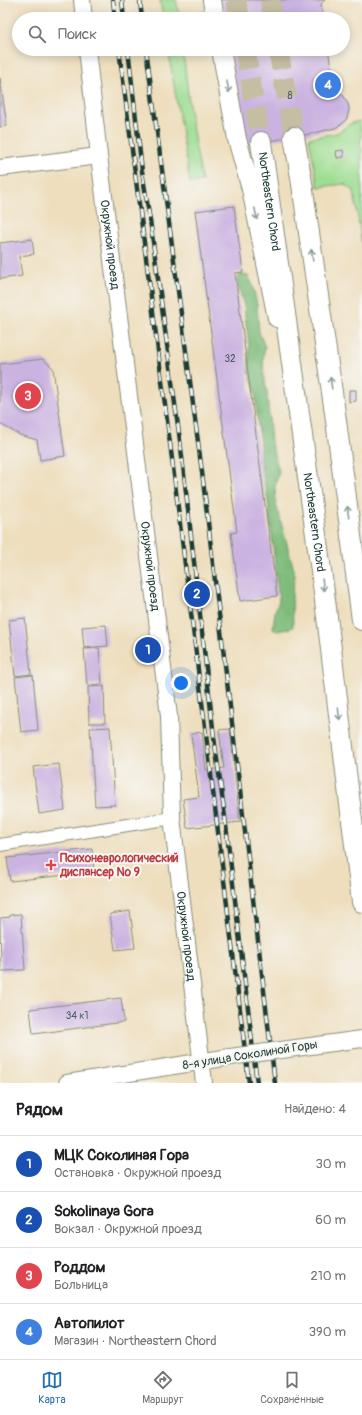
<!DOCTYPE html>
<html lang="ru">
<meta charset="utf-8">
<style>
:root{--surface:#fff;--page:#f2f2f2;--text:#202124;--muted:#757577;--line:#e0e0e0;--accent:#1f6fb2}
body{margin:0;font-family:Pangolin,sans-serif;background:var(--page);color:var(--text)}
.you{position:absolute;left:181px;top:683px;width:14px;height:14px;margin:-10px;border:3px solid #fff;border-radius:50%;background:#1a73e8;box-shadow:0 0 0 6px #1a73e833}
.badge{display:grid;place-items:center;width:26px;height:26px;border-radius:50%;background:var(--accent);color:#fff;font-size:13px;font-weight:700}
.pin{position:absolute;translate:-50% -50%;border:2px solid #fff;box-shadow:0 1px 4px #0006}
.list{margin:0;padding:0;list-style:none}
h2{display:flex;justify-content:space-between;align-items:center;height:52px;margin:0;padding:0 16px;font-size:17px}
h2 small{font-size:13px;font-weight:400;color:var(--muted)}
.list li{display:grid;grid-template-columns:26px 1fr auto;gap:12px;align-items:center;box-sizing:border-box;height:56px;padding:0 16px;border-top:1px solid var(--line)}
.list b{display:block;font-size:15px;white-space:nowrap}
.list p{margin:0;font-size:13px;white-space:nowrap;color:var(--muted)}
.list em{font-size:13px;font-style:normal;color:var(--muted)}
.icon{flex:none;width:22px;height:22px;fill:none;stroke:currentColor;stroke-width:2;stroke-linecap:round;stroke-linejoin:round}
.map{position:relative;flex:none;width:362px;height:1083px;overflow:hidden}
.search{position:absolute;background:var(--surface);box-shadow:0 2px 10px #0003;left:12px;right:12px;top:12px;height:44px;display:flex;align-items:center;gap:10px;box-sizing:border-box;padding:0 14px;border-radius:22px;color:var(--muted);font-size:15px}
.sheet{height:276px;background:var(--surface)}
nav{display:flex;justify-content:space-around;align-items:center;box-sizing:border-box;height:56px;border-top:1px solid var(--line);background:var(--surface);font-size:11px;color:var(--muted)}
nav a{display:grid;justify-items:center;gap:2px}
nav .on{color:var(--accent)}
.map>svg:first-child{display:block}
</style>
<div class="map">
<svg width="362" height="1083" viewBox="0 0 362 1083">
<rect width="100%" height="100%" fill="#f6f6f2"/>
<filter id="ink" filterUnits="userSpaceOnUse"><feTurbulence type="fractalNoise" baseFrequency=".025" numOctaves="2"/><feDisplacementMap in="SourceGraphic" scale="8" xChannelSelector="R" yChannelSelector="G"/><feConvolveMatrix kernelMatrix="1 2 1 2 8 2 1 2 1" color-interpolation-filters="sRGB"/></filter>
<filter id="wash" filterUnits="userSpaceOnUse"><feTurbulence type="fractalNoise" baseFrequency=".012" numOctaves="4" result="noise"/><feDisplacementMap in="SourceGraphic" scale="16" xChannelSelector="R" yChannelSelector="G"/><feGaussianBlur stdDeviation="0.9" result="paint"/><feColorMatrix in="noise" values="0 0 0 0 0 0 0 0 0 0 0 0 0 0 0 0 0 1.4 0 .05"/><feComposite in="paint" operator="in"/></filter>
<g filter="url(#wash)">
<rect width="100%" height="100%" fill="#eedebd"/>
<!-- green -->
<g fill="#9fdd92" stroke="#5f8d63">
<path d="M160,0H176L180,19H163Z"/>
<path d="M168,49H183L191,121L202,181L190,183Z"/>
<path d="M359,121C361,129 362,138 360,145L362,149V246L354,191L345,184L318,187L309,138L337,133L352,123Z"/>
</g>
<!-- forest -->
<path fill="#7fbc7c" stroke="#4f7c58" d="M243,274L248,276L252,283L257,304L259,332L265,347L263,358L264,375L267,392L271,443L279,471L275,487L276,504L294,570L295,576L292,593L293,627L288,629L277,631L273,628L275,611L279,601L268,501L260,459V437L258,426L255,391L249,371V344L245,315V310L237,281L238,276Z"/>
<g id="blocks">
<!-- building -->
<g fill="#cbb3e1">
<path d="M220,0H325L321,4L323,19H223Z"/>
<path d="M229,49H328L335,91L343,95L348,104L349,109L347,118L342,124L335,128L310,134L245,145Z"/>
<path d="M0,78L7,126L0,127Z"/>
<path d="M343,150L344,157L337,158L336,151Z"/>
<path d="M234,206L243,272L235,273L277,596L240,601L231,533L237,532L195,211Z"/>
<path d="M32,239L34,254L19,256L22,276L0,279V243Z"/>
<path d="M43,359L53,368L65,456L40,460L37,440L20,435L0,424V364Z"/>
<path d="M349,390H356V401L349,402Z"/>
<path d="M25,618L31,674L15,676L9,620Z"/>
<path d="M106,625L108,646L84,648L82,627Z"/>
<path d="M99,648L102,684L87,685L84,649Z"/>
<path d="M33,675L38,730L21,732L15,677Z"/>
<path d="M104,686L105,723H89L88,687Z"/>
<path d="M110,727L115,805L95,806L90,728Z"/>
<path d="M230,729L240,822L187,828L183,799L199,797L191,734L202,732L206,770L224,768L219,730Z"/>
<path d="M59,764L65,810L39,814L33,767Z"/>
<path d="M92,849L94,872L10,881L7,858Z"/>
<path d="M130,911L135,948L115,950L110,914Z"/>
<path d="M21,914L25,970L1,971L0,918L10,917V915Z"/>
<path d="M121,998L124,1022L33,1034L30,1009Z"/>
</g>
</g>
</g>
<g filter="url(#ink)">
<use href="#blocks" fill-opacity="0" stroke="#868e78" stroke-width="1"/>
<g fill="none" stroke-linecap="round" stroke-linejoin="round">
<!-- primary-tunnel -->
<g stroke="#c5bea2" stroke-width="20" stroke-dasharray="20 10" stroke-linecap="butt">
<path d="M236,0L240,19"/>
<path d="M270,0L273,19"/>
<path d="M245,49L261,142"/>
<path d="M278,49L294,137"/>
</g>
<!-- minor casing -->
<g stroke="#868e78" stroke-width="14">
<path id="minor" d="M0,845L172,818"/>
</g>
<!-- tertiary casing -->
<g stroke="#868e78" stroke-width="18">
<g id="tertiary">
<path d="M82,0L84,19"/>
<path id="s1" d="M87,49L99,156L169,716L172,818L204,1083"/>
<path d="M0,168L99,156"/>
<path d="M67,1083L230,1057"/>
</g>
</g>
<!-- secondary casing -->
<g stroke="#868e78" stroke-width="20">
<g id="secondary">
<path d="M212,0L215,19"/>
<path d="M221,49L237,139L251,189L277,318"/>
</g>
</g>
<!-- primary casing -->
<g stroke="#868e78" stroke-width="22">
<g id="primary">
<path d="M294,137L301,177L335,413L362,620"/>
<path id="s2" d="M261,142L324,592L362,902"/>
</g>
</g>
<!-- minor -->
<use href="#minor" stroke="#fff" stroke-width="12"/>
<!-- tertiary -->
<use href="#tertiary" stroke="#fff" stroke-width="16"/>
<!-- secondary -->
<use href="#secondary" stroke="#fff" stroke-width="18"/>
<!-- primary -->
<use href="#primary" stroke="#fff" stroke-width="20"/>
<!-- rail casing -->
<g stroke="#1f3d34" stroke-width="4.5">
<g id="rail">
<path d="M113,0L115,19"/>
<path d="M122,0L124,19"/>
<path d="M140,0L142,19"/>
<path d="M119,49L171,451L249,1083"/>
<path d="M128,49L142,171L151,227L181,448L214,737L225,817L257,1083"/>
<path d="M146,49L202,472L275,1083"/>
</g>
</g>
<!-- rail -->
<use href="#rail" stroke="#f6f6f2" stroke-width="3" stroke-dasharray="9" stroke-linecap="butt"/>
<!-- tertiary-bridge casing -->
<g stroke="#868e78" stroke-width="18" stroke-linecap="butt">
<path id="tertiary-bridge" d="M230,1057L362,1039"/>
</g>
<!-- tertiary-bridge -->
<use href="#tertiary-bridge" stroke="#fff" stroke-width="16"/>
</g>
<!-- one-way arrows -->
<defs><path id="oneway-shaft" d="M-6 0H5M1.5-3L5.5 0L1.5 3" fill="none" stroke-width="1.6" stroke-linecap="round" stroke-linejoin="round"/></defs>
<g stroke="#8f9e9a">
<use href="#oneway-shaft" transform="translate(228 87) rotate(80)"/>
<use href="#oneway-shaft" transform="translate(256 214) rotate(79)"/>
<use href="#oneway-shaft" transform="translate(312 255) rotate(-98)"/>
<use href="#oneway-shaft" transform="translate(331 383) rotate(-98)"/>
<use href="#oneway-shaft" transform="translate(348 512) rotate(-97)"/>
<use href="#oneway-shaft" transform="translate(323 585) rotate(82)"/>
<use href="#oneway-shaft" transform="translate(339 714) rotate(83)"/>
</g>
</g>
<!-- markers -->
<path fill="#e0444e" stroke="#f6f6f2" stroke-width="1.5" d="M49 859h4v4h4v4h-4v4h-4v-4h-4v-4h4z"/>
<g text-anchor="middle" dominant-baseline="central" stroke-width="4" stroke-linejoin="round" paint-order="stroke">
<!-- number labels -->
<g font-size="10" fill="#4a5a5f">
<text x="290" y="96">8</text>
<text x="230" y="359">32</text>
<text x="77" y="1016">34 к1</text>
</g>
<!-- street labels -->
<g font-size="12" fill="#1f3d34" stroke="#f6f6f2">
<text stroke="none"><textPath href="#s2" startOffset="60">Northeastern Chord</textPath></text>
<text stroke="none"><textPath href="#s1" startOffset="197">Окружной проезд</textPath></text>
<text stroke="none"><textPath href="#s2" startOffset="384">Northeastern Chord</textPath></text>
<text stroke="none"><textPath href="#s1" startOffset="521">Окружной проезд</textPath></text>
<text stroke="none"><textPath href="#s1" startOffset="893">Окружной проезд</textPath></text>
<text transform="translate(250 1055) rotate(-9)">8-я улица Соколиной Горы</text>
</g>
<!-- health labels -->
<g font-size="12" font-weight="bold" fill="#be3a42" stroke="#f6f6f2" text-anchor="start">
<text x="60" y="858">Психоневрологический<tspan x="60" dy="14">диспансер № 9</tspan></text>
</g>
</g>
</svg>
<div class="you"></div>
<div class="pin badge" style="left:148px;top:650px;background:#1a4fb4">1</div>
<div class="pin badge" style="left:197px;top:594px;background:#1a4fb4">2</div>
<div class="pin badge" style="left:28px;top:396px;background:#e0444e">3</div>
<div class="pin badge" style="left:328px;top:85px;background:#3f7fe0">4</div>
<div class="search"><svg class="icon" aria-label="search" viewBox="0 0 24 24"><circle cx="10" cy="10" r="6"/><path d="M15 15l6 6"/></svg>Поиск</div>
</div>
<section class="sheet">
<h2>Рядом<small>Найдено: 4</small></h2>
<ul class="list">
<li><span class="badge" style="background:#1a4fb4">1</span><div><b>МЦК Соколиная Гора</b><p>Остановка · Окружной проезд</p></div><em>30 m</em></li>
<li><span class="badge" style="background:#1a4fb4">2</span><div><b>Sokolinaya Gora</b><p>Вокзал · Окружной проезд</p></div><em>60 m</em></li>
<li><span class="badge" style="background:#e0444e">3</span><div><b>Роддом</b><p>Больница</p></div><em>210 m</em></li>
<li><span class="badge" style="background:#3f7fe0">4</span><div><b>Автопилот</b><p>Магазин · Northeastern Chord</p></div><em>390 m</em></li>
</ul>
</section>
<nav>
<a class="on"><svg class="icon" aria-label="map" viewBox="0 0 24 24"><path d="M3 6l6-2 6 2 6-2v14l-6 2-6-2-6 2zM9 4v14M15 6v14"/></svg>Карта</a>
<a><svg class="icon" aria-label="directions" viewBox="0 0 24 24"><path d="M12 3l9 9-9 9-9-9zM9 14v-3h6M13 9l2 2-2 2"/></svg>Маршрут</a>
<a><svg class="icon" aria-label="saved" viewBox="0 0 24 24"><path d="M7 4h10v16l-5-4-5 4z"/></svg>Сохранённые</a>
</nav>
